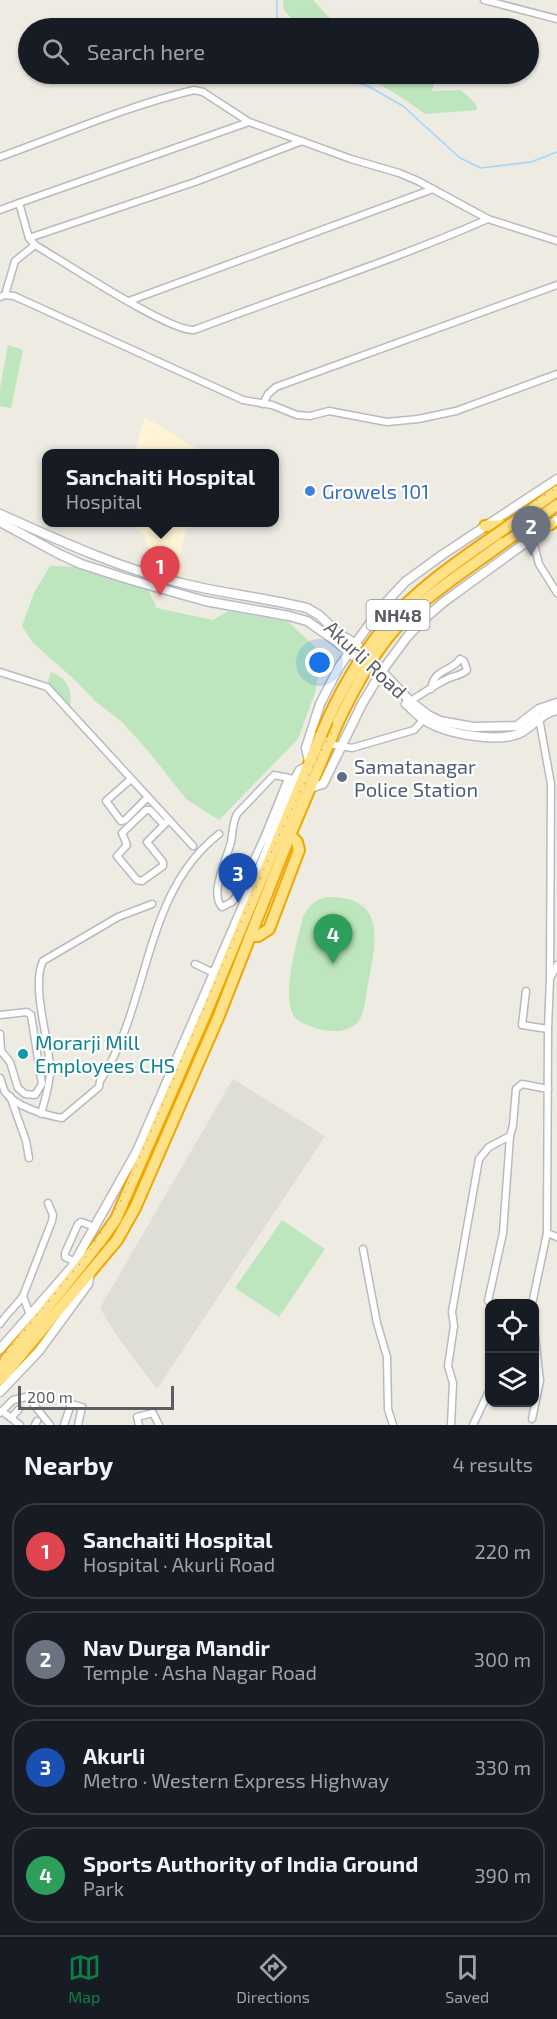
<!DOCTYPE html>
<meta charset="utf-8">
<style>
:root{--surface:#171b24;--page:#242831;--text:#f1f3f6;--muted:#9ea1a6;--line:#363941;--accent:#0b8043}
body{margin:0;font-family:"Exo 2",sans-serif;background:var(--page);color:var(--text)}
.controls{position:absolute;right:18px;bottom:18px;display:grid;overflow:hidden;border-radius:12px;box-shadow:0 2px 4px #0004}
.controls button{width:54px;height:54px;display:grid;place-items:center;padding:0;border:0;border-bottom:2px solid var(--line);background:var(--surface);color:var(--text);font:30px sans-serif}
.scale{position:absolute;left:18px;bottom:15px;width:156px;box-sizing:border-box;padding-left:6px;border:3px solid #5a5e63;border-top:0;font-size:16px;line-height:21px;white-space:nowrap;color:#5a5e63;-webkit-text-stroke:4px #fff;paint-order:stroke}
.you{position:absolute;left:320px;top:663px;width:21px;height:21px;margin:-15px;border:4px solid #fff;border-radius:50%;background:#1a73e8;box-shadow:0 0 0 9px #1a73e833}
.badge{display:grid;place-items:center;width:39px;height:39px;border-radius:50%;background:var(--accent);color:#fff;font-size:20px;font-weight:700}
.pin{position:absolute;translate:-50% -50px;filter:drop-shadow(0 2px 3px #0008)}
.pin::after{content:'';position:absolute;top:32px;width:21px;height:18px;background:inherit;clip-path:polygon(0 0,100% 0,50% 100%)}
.popup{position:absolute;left:42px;top:449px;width:237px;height:78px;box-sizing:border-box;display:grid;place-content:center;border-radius:12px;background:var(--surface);filter:drop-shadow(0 2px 4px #0005);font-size:20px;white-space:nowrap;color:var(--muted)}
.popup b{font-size:22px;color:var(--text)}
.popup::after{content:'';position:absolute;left:50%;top:100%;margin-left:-12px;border:12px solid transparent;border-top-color:var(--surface)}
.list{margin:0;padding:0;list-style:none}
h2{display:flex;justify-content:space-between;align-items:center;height:78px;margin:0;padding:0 24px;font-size:26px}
h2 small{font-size:20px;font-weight:400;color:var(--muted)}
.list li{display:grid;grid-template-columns:39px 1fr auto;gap:18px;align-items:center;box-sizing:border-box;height:96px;margin:0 12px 12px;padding:0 12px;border:2px solid var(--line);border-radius:24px}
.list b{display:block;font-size:22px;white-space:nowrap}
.list p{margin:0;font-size:20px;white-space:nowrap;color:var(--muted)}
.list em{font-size:20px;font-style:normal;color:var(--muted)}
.icon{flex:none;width:33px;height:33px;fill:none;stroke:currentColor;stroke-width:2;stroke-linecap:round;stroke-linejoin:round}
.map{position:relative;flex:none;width:557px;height:1425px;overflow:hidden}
.search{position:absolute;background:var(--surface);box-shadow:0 2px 4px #0004;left:18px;right:18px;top:18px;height:66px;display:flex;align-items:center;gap:15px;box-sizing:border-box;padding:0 21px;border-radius:33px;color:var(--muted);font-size:22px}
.sheet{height:510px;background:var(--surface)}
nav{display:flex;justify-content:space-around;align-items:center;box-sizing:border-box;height:84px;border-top:2px solid var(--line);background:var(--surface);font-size:16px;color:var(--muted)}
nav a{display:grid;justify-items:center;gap:3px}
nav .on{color:var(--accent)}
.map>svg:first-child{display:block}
</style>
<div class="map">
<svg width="557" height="1425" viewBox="0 0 557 1425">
<rect width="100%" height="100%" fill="#eeebe2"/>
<!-- commercial -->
<g fill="#fff5d6">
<path d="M145,417L204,453H134Z"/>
<path d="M129,523H188L180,555L184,562L182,577L155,569L143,533Z"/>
</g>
<!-- industrial -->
<path fill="#deddd6" d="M233,1079L325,1136L157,1389L117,1336L100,1308Z"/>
<!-- green -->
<g fill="#bde6be">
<path d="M313,0L339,28H300L284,10L283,0Z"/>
<path d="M356,74H437L432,91L461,90L476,104L477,110L425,114C403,98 382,83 356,74Z"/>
<path d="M8,345L23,350L11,408L0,406V388Z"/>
<path d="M50,566L79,567L146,586L157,608L213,620L228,611L287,621L322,653L315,693L298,739L219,820L186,799L149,752L122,722L95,701L76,681L33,643L22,626L34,593Z"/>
<path d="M51,672C69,679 72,690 70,709L47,684Z"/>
<path d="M327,897C385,896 377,938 369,979C366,992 366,1013 357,1023C348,1032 332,1032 322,1030C315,1028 302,1024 296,1019C279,1000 298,939 303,916C310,905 315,900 327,897Z"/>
<path d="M282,1220L325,1249L279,1317L235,1288Z"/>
</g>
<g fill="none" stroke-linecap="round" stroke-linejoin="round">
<!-- stream -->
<g stroke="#a0d5ff" stroke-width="1.5">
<path d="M277,0V16L281,28"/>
<path d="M318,74L326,79L350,81L368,86L403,106L460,158L481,168L531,162L557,152"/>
</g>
<!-- street casing -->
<g stroke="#b7babf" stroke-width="9">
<g id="street">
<path d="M484,0L557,19"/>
<path d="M0,157C64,134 127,106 194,90L203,92L249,122L351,159L399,173L418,181L488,219L557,241"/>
<path d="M19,203L249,122"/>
<path d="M0,210L19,203L29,238L35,245C63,261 169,332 194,330C292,293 392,261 488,219"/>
<path d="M29,238L195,182L302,141"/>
<path d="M5,295L15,261L35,245"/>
<path d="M0,297L5,295L14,296L243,400L272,405L297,415L310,416L329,411L387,422L418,419L456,411L557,374"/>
<path d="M129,301L433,189"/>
<path d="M263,404L268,394L276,387L557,285"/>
<path d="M532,537L539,564L557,593"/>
<path d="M0,672L47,687L193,846"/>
<path d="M410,701C422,694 433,686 445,680C452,676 461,676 467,670L464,661L460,659C450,673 434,668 431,689"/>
<path d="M329,744L352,748L414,730L425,718"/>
<path d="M131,779L106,801L121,821L125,820L148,797"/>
<path d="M164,825L150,810H146L122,833L127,845L117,856L137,880L142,881L163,866V862L147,842L169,820"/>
<path d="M264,838L238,894L232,902L222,907C209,894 227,858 231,842C233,833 232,824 237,814L274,775L289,778"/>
<path d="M267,839L264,838L287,781L289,778L292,779"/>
<path d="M195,964L216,974"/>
<path d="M551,977L557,965"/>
<path d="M526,991L522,1025L548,1029"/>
<path d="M0,1015L27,1012L31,1015L42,1084L35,1095L25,1094L18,1088L10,1062L1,1051L0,1034"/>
<path d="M0,1078C2,1082 3,1088 5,1092C16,1107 45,1115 62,1118L99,1087L100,1081C151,1003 142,894 219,834"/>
<path d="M10,1096L26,1141L29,1158"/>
<path d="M41,1114C45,1099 51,1082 50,1068C49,1039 31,986 43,961L118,917L152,904"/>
<path d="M547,1233L557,1237"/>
<path d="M363,1249L377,1323L387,1357L388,1409L393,1425"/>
<path d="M75,1262L65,1257V1253L78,1224L81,1222L95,1227"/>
<path d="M23,1296L30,1315"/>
<path d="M488,1301L503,1233L510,1136"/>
<path d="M532,1304L547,1233L548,1029L550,978L551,784L539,718"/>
<path d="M0,1324C7,1313 16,1306 23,1296L52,1221L53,1215L48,1203"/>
<path d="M2,1411L20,1425"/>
<path d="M0,1413L13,1400L26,1397L31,1401L50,1425"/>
<path d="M11,1418L19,1409"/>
<path d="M532,1419L540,1381L534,1328"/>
<path d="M35,1425L37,1421"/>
<path d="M64,1425L71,1404L82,1407L78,1425"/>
<path d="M139,1425L137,1417L153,1413L159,1425"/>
<path d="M451,1425L453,1383L448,1366L454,1326L452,1312L479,1159L489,1147L510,1136L513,1125L516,1089L522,1084L548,1089"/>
<path d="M473,1425L490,1389"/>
</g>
</g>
<!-- secondary casing -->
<g stroke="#b8bbc1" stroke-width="11">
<g id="secondary">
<path d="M0,514C60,541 121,569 185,584C226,594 267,598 307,608L319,615L339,634L355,643L410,701L428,715L440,721L473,727L517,726L539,709L557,703"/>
<path d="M0,522L59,554L81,564L131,580L205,601L289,616L307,621L333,639L385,682"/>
<path d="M406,704C412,709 417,715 423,719C444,734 500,744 522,732C535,724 542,713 557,710"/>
<path d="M309,761L306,748L320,704L339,667L380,609L405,582L442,555L557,479"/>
<path d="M310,788L323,784L362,704L382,671L407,637L424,619L445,601L557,520"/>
<path d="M0,1349L72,1267L137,1151L262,862L295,779L300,770L307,767"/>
<path d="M0,1392L39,1351L88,1284L90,1272"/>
</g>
</g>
<!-- highway casing -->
<g stroke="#efa700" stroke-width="14">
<g id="highway">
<path d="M534,521L551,524"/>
<path d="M485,526L510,525L557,491"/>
<path d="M503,543L557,505"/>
<path d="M250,936H258L269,929L299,850L297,842L290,835"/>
<path d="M0,1367L99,1243L116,1219L206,1013L321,735"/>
<path d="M0,1380L117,1240L135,1208L218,1018L290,835L338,722"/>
</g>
</g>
<!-- street -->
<use href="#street" stroke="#fff" stroke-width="6"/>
<!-- secondary -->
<use href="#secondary" stroke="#fff" stroke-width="8"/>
<!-- highway -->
<use href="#highway" stroke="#ffe287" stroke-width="10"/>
<!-- rail -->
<path stroke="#b3b4b4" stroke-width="1.5" stroke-dasharray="1.5 8" stroke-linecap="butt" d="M0,1360L87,1255L121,1201C159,1113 196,1026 234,939C283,823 335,704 418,608C440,582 464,556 490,534C511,516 535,502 557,487"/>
<!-- highway-bridge casing -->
<g stroke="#efa700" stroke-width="14" stroke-linecap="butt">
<g id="highway-bridge">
<path d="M338,722C357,683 377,645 408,615C437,588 472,566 503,543"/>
<path d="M321,735C337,697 357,661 383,629C416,588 467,555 510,525"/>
</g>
</g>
<!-- highway-bridge -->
<use href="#highway-bridge" stroke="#ffe287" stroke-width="10"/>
</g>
<!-- markers -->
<circle fill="#3f7fe0" stroke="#fff" stroke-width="2" cx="310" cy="491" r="6"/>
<circle fill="#5c6f8a" stroke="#fff" stroke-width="2" cx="342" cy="777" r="6"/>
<circle fill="#0f9aa8" stroke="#fff" stroke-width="2" cx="23" cy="1054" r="6"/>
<g text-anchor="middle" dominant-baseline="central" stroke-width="4.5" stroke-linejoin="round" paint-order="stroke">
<!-- shield labels -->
<rect fill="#fff" stroke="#8c8e92" stroke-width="1.5" x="366.5" y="600" width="63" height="30" rx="4.5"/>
<g font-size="18" font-weight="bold" fill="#5a5e63">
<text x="398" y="615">NH48</text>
</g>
<!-- shop labels -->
<g font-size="20" fill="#366cbe" stroke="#fff" text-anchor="start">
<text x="322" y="491">Growels 101</text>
</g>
<!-- street labels -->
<g font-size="20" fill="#5a5e63" stroke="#fff">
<text transform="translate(366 659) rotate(43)">Akurli Road</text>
</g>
<!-- service labels -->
<g font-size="20" fill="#4e5e75" stroke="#fff" text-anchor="start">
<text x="354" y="766">Samatanagar<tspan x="354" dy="23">Police Station</tspan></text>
</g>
<!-- culture labels -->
<g font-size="20" fill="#0d838f" stroke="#fff" text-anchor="start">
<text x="35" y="1042">Morarji Mill<tspan x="35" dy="23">Employees CHS</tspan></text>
</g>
</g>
</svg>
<div class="controls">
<button><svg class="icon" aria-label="locate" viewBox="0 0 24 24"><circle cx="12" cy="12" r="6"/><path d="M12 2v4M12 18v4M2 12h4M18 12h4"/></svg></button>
<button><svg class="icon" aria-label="layers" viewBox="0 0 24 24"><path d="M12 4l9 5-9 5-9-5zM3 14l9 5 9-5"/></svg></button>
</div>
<div class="scale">200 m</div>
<div class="you"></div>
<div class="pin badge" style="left:160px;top:596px;background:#e0444e">1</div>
<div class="popup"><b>Sanchaiti Hospital</b>Hospital</div>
<div class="pin badge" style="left:531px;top:556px;background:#6b7280">2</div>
<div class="pin badge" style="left:238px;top:903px;background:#1a4fb4">3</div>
<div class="pin badge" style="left:333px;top:964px;background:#2e9e5b">4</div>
<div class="search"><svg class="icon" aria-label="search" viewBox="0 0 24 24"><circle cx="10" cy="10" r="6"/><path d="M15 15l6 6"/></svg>Search here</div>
</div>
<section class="sheet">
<h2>Nearby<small>4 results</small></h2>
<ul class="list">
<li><span class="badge" style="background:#e0444e">1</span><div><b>Sanchaiti Hospital</b><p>Hospital · Akurli Road</p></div><em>220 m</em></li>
<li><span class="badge" style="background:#6b7280">2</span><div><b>Nav Durga Mandir</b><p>Temple · Asha Nagar Road</p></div><em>300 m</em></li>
<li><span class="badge" style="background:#1a4fb4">3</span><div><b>Akurli</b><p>Metro · Western Express Highway</p></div><em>330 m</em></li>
<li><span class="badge" style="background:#2e9e5b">4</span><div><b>Sports Authority of India Ground</b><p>Park</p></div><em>390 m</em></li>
</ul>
</section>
<nav>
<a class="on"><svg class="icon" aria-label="map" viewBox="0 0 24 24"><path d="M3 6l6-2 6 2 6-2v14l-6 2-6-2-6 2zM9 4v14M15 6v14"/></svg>Map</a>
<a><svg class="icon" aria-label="directions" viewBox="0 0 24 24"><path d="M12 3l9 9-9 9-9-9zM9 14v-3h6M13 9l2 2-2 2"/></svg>Directions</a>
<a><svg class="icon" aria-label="saved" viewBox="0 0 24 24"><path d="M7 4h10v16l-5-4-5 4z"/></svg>Saved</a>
</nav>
